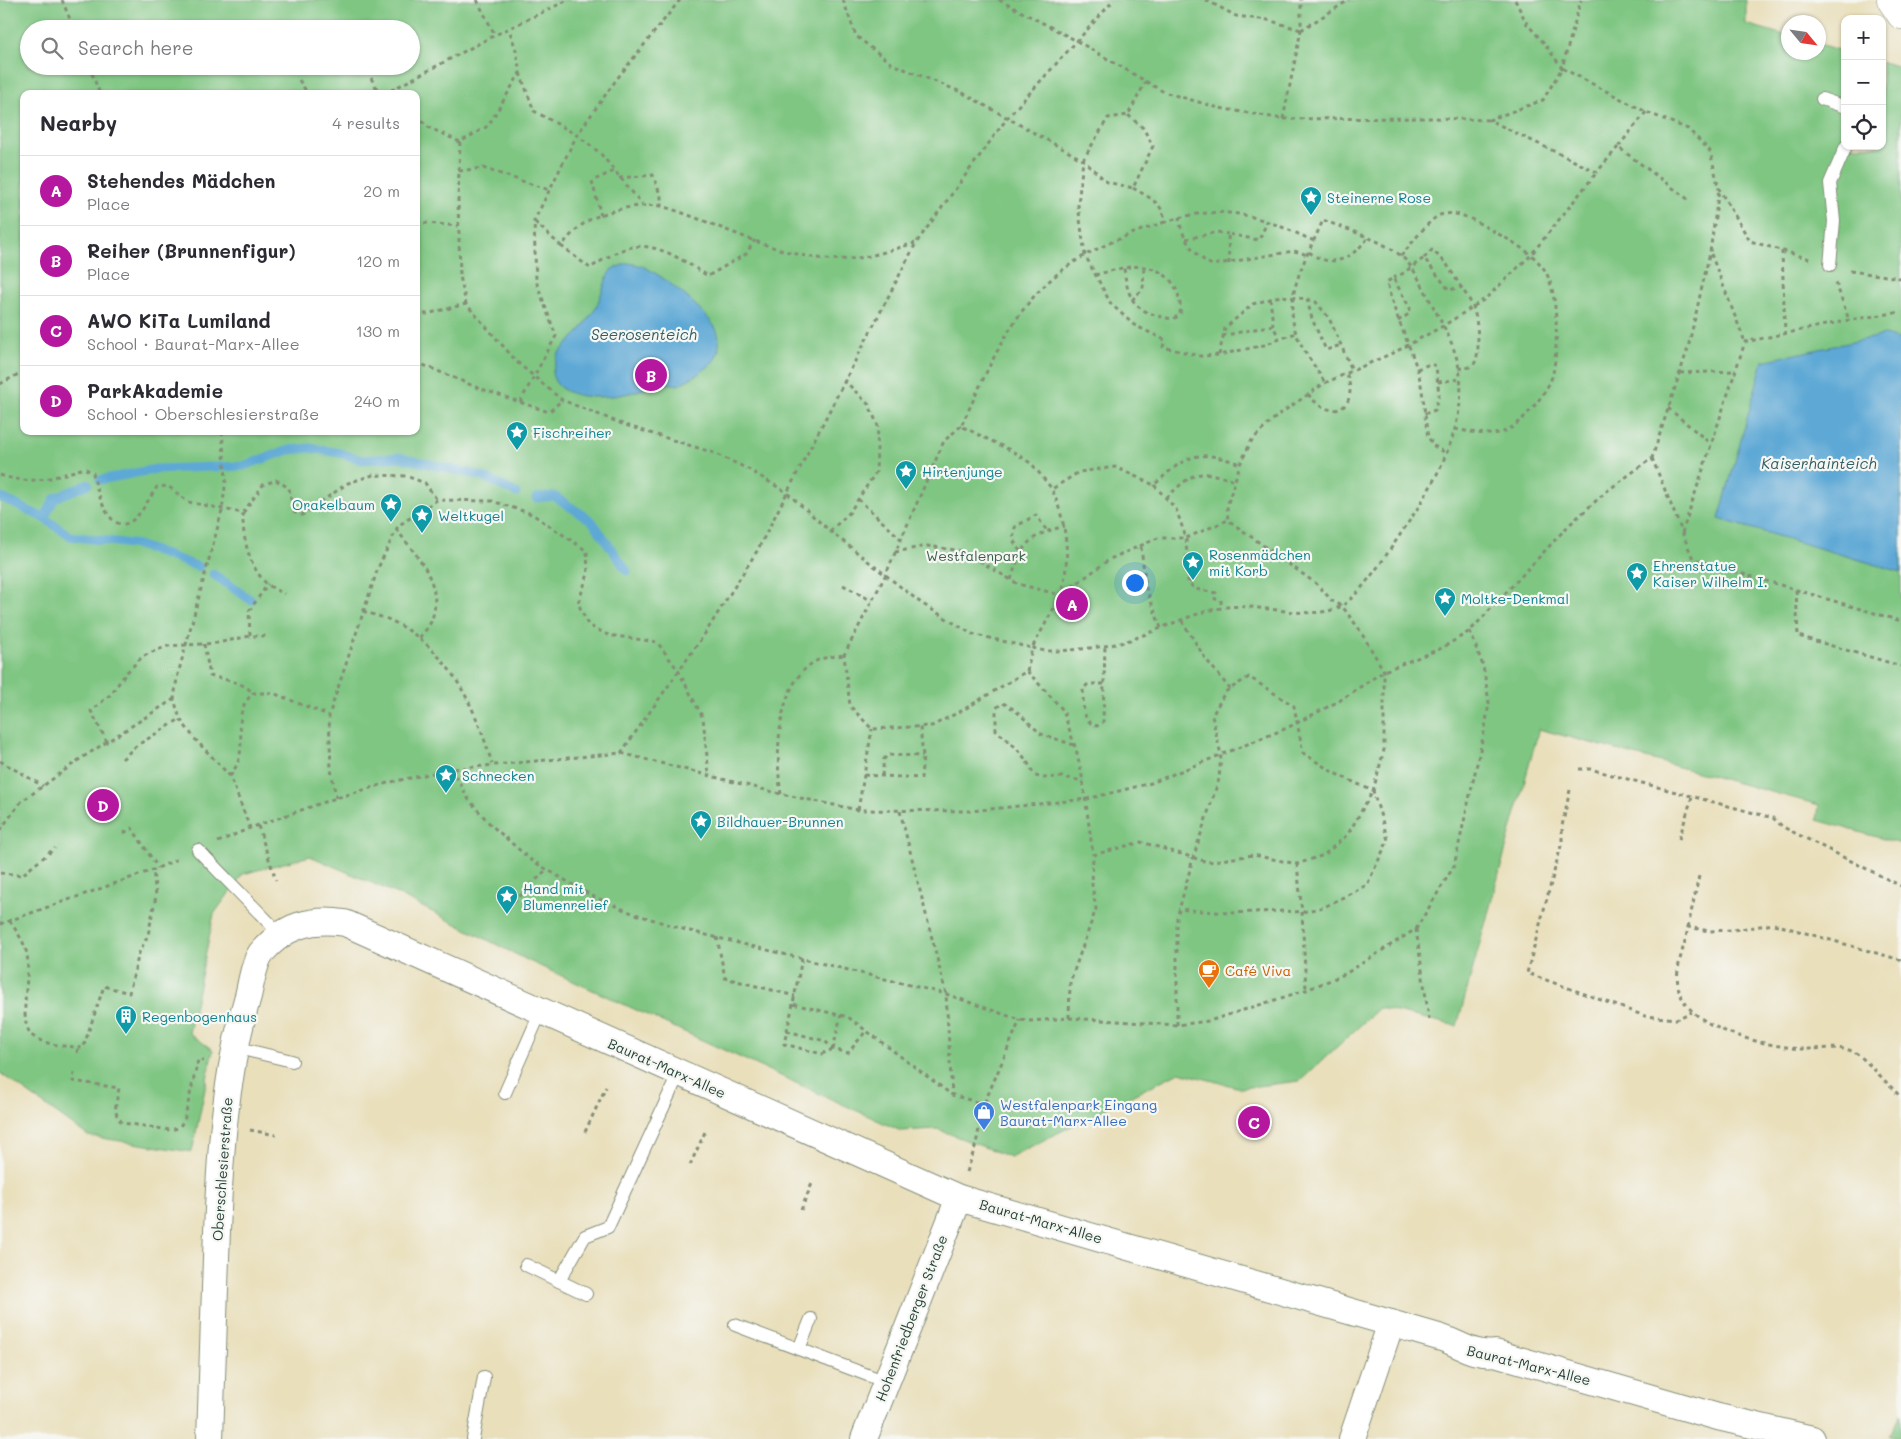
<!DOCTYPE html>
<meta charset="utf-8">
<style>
:root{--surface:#fff;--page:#f7f7f7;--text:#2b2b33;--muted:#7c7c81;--line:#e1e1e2;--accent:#b5179e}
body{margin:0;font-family:Mali,sans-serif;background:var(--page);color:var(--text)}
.controls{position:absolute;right:15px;top:15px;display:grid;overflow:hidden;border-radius:10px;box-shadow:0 1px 4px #0004}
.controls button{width:45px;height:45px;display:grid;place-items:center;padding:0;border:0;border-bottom:1px solid var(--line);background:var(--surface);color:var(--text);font:25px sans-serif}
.compass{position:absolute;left:1781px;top:15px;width:45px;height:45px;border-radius:50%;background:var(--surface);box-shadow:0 1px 4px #0004;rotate:119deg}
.you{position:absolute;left:1134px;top:582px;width:18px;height:18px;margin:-12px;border:4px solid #fff;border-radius:50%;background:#1a73e8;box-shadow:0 0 0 8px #1a73e833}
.badge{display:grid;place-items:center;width:32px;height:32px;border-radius:50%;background:var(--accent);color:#fff;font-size:16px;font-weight:700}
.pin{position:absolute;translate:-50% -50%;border:2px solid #fff;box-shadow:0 1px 5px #0006}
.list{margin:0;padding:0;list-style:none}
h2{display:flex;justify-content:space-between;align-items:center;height:65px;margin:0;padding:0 20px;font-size:21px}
h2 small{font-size:16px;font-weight:400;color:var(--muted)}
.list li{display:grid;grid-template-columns:32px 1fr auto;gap:15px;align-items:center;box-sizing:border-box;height:70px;padding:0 20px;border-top:1px solid var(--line)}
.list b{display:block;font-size:19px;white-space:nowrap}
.list p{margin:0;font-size:16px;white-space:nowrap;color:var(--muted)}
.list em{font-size:16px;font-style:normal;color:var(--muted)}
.icon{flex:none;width:28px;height:28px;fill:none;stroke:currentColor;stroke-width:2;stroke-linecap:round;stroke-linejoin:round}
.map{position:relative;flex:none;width:1901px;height:1439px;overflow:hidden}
.search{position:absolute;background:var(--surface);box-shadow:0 1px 4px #0004;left:20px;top:20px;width:400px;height:55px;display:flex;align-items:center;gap:12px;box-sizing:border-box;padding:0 18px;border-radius:28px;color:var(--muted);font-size:19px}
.panel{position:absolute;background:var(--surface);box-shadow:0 1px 4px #0004;left:20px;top:90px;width:400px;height:345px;border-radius:10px}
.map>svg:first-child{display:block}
</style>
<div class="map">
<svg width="1901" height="1439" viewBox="0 0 1901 1439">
<rect width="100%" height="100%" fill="#f6f6f2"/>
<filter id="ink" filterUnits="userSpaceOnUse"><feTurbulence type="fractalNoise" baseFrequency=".02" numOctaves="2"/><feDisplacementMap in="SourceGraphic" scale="10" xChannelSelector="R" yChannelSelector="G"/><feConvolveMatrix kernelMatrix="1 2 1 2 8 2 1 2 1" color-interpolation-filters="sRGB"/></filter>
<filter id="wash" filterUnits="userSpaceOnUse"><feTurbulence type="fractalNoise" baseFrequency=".0096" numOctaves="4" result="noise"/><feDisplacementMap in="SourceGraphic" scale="20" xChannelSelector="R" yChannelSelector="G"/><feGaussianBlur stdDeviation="1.12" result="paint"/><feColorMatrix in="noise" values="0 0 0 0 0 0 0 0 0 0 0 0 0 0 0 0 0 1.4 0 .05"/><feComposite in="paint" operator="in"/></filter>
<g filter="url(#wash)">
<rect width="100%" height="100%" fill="#e9dfbb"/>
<!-- green -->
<g fill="#7fc682" stroke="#4f825b" fill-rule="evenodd">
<path d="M0,0H1746V24L1788,36V52H1818L1819,44L1845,52V146H1882V62L1901,67V844L1817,820L1819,805L1539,729L1457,1026L1379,1008L1300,1081L1240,1088L1179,1072L1010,1157L937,1129L901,1131L529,961L397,894L310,856L243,874L214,914L189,1033L213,1050L192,1152L88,1136L0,1073ZM29,29H411V66H29ZM24,94H416V431H24Z"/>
<path d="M1901,1414V1439L1889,1436Z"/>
</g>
<!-- water -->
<g fill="#5da8d5" stroke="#3e7284">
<path d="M628,263C634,264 641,265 646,268C664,276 707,312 716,329C720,336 720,348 717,355C712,369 690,378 678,385C661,380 642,391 625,394C607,398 570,400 557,384C555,382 553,377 552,374L558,354L579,332L596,308L608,275L612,269Z"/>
<path d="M1885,335L1901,340V572L1719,519L1763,361Z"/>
</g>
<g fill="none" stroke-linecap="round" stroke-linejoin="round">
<!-- stream -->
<g stroke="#5da8d5" stroke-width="9">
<path d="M100,480L156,469L243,466L289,450L310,448L340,453L362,460L399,457L481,476L516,493"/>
<path d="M0,497L44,518L70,536L138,545L199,567"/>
<path d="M536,498L554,496L592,521L627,571"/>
<path d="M44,518L55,498L88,484"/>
<path d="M213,574L251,600"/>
</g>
</g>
</g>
<g filter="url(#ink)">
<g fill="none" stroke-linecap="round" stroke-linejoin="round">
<!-- service casing -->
<g stroke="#848e78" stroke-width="14">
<g id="service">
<path d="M1822,99L1845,107"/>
<path d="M1830,265L1834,221L1830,183L1846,146"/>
<path d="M198,850L281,935"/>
<path d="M234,1047L292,1061"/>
<path d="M505,1093L541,1011"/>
<path d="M526,1265L559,1281"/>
<path d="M586,1294L559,1281L585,1236L608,1227L679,1073"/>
<path d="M735,1325L886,1382"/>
<path d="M799,1349L811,1319"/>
<path d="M473,1439L484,1377"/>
</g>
</g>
<!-- minor casing -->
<g stroke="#848e78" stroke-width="28">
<g id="minor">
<path d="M210,1439C212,1379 214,1318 216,1258C219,1169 223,1082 248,996C251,984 254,963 261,953C285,925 311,918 345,923L959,1198L1442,1338C1460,1344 1474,1356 1495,1353L1718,1417L1812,1439"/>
<path d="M864,1439L959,1198"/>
<path d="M1352,1439L1391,1323"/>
</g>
</g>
<!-- tertiary casing -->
<g stroke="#848e78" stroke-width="29">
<path id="tertiary" d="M1891,0L1901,15"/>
</g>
<!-- path -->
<g stroke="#848e78" stroke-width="3" stroke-dasharray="4 4" stroke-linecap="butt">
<path d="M62,0L74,29"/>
<path d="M477,0L495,35"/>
<path d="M843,0L856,36L892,64L961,92L1083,160L1107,182L1133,188L1153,146L1143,128L1128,115"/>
<path d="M999,0L1077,41L1164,92L1219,108L1283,119L1434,118L1489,120"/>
<path d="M1206,0L1236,16L1268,20L1301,30"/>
<path d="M1515,0L1527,24L1544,43L1562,68L1581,0"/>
<path d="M1301,30L1349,0"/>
<path d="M89,66L100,94"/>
<path d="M520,73L534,111L577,135L600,153L642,204"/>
<path d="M371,78L380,94"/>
<path d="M299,80L308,94"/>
<path d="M1146,81L1128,115L1108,118L1083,160L1078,205L1085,255L1111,304L1134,325L1165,340L1163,347L1200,356L1219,355L1264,345L1296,333"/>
<path d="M384,94L495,35L568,0"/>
<path d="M1646,112L1618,147L1689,200"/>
<path d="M416,115L428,127L460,142L488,126L520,73L516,50L509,29"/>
<path d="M1283,119L1301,30V0"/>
<path d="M460,142L458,200L460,276L466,304L518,363L562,400L625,425L714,453L748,469L786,492L830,531L921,603L972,634L1032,648L1061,595L1110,559L1158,538H1186L1228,520"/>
<path d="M1618,147L1597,172L1489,120L1543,100L1562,68L1646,112L1688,129L1710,151L1719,189L1750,241L1810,259"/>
<path d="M459,171L483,168L549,190"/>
<path d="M619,178L653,175L661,197V206C718,222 788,264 848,259C870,258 893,249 915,243"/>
<path d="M1133,188C1148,197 1164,203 1165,222C1225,202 1259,216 1314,241"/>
<path d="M601,216L592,181L614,171"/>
<path d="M1179,217C1181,237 1194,256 1212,265L1294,251L1308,255"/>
<path d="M416,222L458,226"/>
<path d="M535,222L561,246C570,236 580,224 593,218C613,209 639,204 661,206"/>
<path d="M1165,222C1121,237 1075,254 1042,288C1004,326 984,379 961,426L1014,452L1032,464L1052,489L1079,472L1115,467L1154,485C1187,455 1196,448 1240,464"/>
<path d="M1186,239L1217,232L1228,234"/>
<path d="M561,246L590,268C603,260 617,250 632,247C658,242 687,263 708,276L746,254L755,240"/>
<path d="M1782,251L1785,334"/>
<path d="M1309,252C1332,270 1352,258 1367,239"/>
<path d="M1711,254L1745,342"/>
<path d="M1401,256C1410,246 1429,219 1440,215C1457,210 1471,219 1486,227C1505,238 1531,250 1544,269C1559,291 1558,348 1553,373C1550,390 1520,427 1503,432C1488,437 1469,431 1454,429"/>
<path d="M1424,258L1432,250L1446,263L1461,287"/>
<path d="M1229,264L1228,234L1259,240L1267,222"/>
<path d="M1850,271L1901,278"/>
<path d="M1095,275C1107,272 1118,268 1130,267C1161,263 1183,283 1180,315L1173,319C1137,313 1128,304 1124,268"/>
<path d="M1393,278L1402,274L1424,258L1449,290L1461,287C1465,293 1470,300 1473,307C1477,317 1482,357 1473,365C1469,368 1463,368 1458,369"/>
<path d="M1836,283L1849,320"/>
<path d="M1270,298L1273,325L1279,339"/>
<path d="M1307,299L1312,319L1326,350L1341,345"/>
<path d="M1132,300L1143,289L1144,266"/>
<path d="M416,313L427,314L466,304"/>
<path d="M1398,321L1409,314L1410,308L1393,278L1387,282C1393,313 1408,339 1417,369C1424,390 1424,415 1428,437L1434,446L1446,453"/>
<path d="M1222,336L1273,325"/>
<path d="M1219,355L1225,328L1253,304L1280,296L1307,299L1316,302L1329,318L1352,370"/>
<path d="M416,362L476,387L549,412L562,400"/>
<path d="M1417,369L1430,364L1436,366L1439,395L1435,410L1424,414"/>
<path d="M1680,373L1735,371"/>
<path d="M1438,382L1460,379"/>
<path d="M0,384L24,371"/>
<path d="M1308,394C1330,423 1361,410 1346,373"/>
<path d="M520,402L556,336L536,281L534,221L577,135L616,80L680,0"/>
<path d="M1668,408L1711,444"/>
<path d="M961,426L944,441L885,576L844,655L850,706L872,729L932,726L963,710L1027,671L1032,648C1037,649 1043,651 1048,651C1060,652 1113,646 1124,642C1158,631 1192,612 1227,607C1259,603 1317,623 1343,605C1364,591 1393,545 1408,523C1440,475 1476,409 1454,350C1449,335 1440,320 1433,306C1424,290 1415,267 1400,255C1379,239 1348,230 1323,220C1309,254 1282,294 1296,333C1302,350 1316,367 1325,383"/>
<path d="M222,431L226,479L222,511L177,678L174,699L180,719L195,739L230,776L250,828"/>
<path d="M1652,458L1693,559L1901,621"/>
<path d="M0,475C33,486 52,478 84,468L93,473C96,487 109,541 134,519C143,511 150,497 157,487L168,486L188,502L243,513L263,485L276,480L289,488L293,512L302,515L348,483L373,475L406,476L425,483L437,500"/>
<path d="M1154,485L1176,509L1186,538L1188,582"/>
<path d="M1166,498C1194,472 1197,468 1235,481"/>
<path d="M858,499L901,539"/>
<path d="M243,513C242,537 249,567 267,584C272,588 279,591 284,594"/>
<path d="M396,529C416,555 444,583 432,619C430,626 423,633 419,639"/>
<path d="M830,531L849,513L876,472L878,426L869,405L844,380"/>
<path d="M1682,533L1745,342L1849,320L1901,312"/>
<path d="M1141,547L1146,588L1161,628"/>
<path d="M1020,551L1013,540L1015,527L1036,515L1047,531"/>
<path d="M895,552L927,546L963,551L1018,584L1061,595C1071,557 1067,525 1052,489"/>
<path d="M1011,580C1022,544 1027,536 1065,526"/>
<path d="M1192,580L1188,582L1195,589L1216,593L1215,599L1221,600V608"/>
<path d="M843,585L872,601"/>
<path d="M1796,590L1798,636L1901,666"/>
<path d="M363,611C373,615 384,617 392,621C449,649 476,707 492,764"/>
<path d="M1182,621L1205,658L1230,689"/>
<path d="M250,635L249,611L268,584"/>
<path d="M204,644L210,676C225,680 242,681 253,693"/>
<path d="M1027,671L1063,710L1077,753L1083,781L1093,855"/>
<path d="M1104,684H1088L1083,689C1084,704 1080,721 1097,726L1103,722L1105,645"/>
<path d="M107,742L91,711L110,695L127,672L142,657L152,652L168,646L217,643L250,636H267"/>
<path d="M1074,745L1041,734L1015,710L1003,703L996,708V731C1014,744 1025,755 1034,775L1041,778L1062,777L1083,781"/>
<path d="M621,753L704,635L757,551L916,243L1008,117L1114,0"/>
<path d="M122,759L136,746L180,719"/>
<path d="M0,761L43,786"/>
<path d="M452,769L469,800L491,825L531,860L592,896L632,913L686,930L946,994L1020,1020L1031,1021L1069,1018L1177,1025L1209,1021L1306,990L1345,974L1416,929L1454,866L1485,728L1489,703L1487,689L1483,666L1470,631"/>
<path d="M1579,769H1590L1773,818L1783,827L1901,886"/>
<path d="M864,775L921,778L923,756L920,727"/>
<path d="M230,776C233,772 236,767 238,762C247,736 230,716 253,693H273L328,715"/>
<path d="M882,776L884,759L888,755L923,756"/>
<path d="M1570,790L1562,826V842L1527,973L1645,1016L1676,1019L1692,1012"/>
<path d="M781,794C775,756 776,680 818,660C825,657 836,656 844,655"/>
<path d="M336,798L331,769L329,715L378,568L398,526L437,500L492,501L532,514L587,551L588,574L578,603L588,625L608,635L657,642L678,670L703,718L709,775"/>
<path d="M858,810L872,729"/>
<path d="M900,811L946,994L952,1095"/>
<path d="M258,826L276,880"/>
<path d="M0,830L21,802L80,759L174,699"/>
<path d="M124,833L132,828L158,868"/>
<path d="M1679,839L1692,797"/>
<path d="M218,842L250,828L336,798L391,782L452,769L621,753L781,794L858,810L971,811L1087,799L1151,783L1287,728L1339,701L1384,671L1442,648L1470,631L1569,525L1607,491L1652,458L1688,348L1710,252L1719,189"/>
<path d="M1297,864L1302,912L1306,990"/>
<path d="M0,873L22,875L55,848"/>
<path d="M508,908L547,869"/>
<path d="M10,921C16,931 25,942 27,955C31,975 16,1025 34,1037C47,1046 68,1046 83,1048L104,986L129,993L139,953L148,935L156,896L153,870"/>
<path d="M0,924L153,870L180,858"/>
<path d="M1688,927L1699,876"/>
<path d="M1416,929L1429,1019"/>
<path d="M717,937L725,978L795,996"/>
<path d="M802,958L793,1004L848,1017L952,1095L984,1104"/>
<path d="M1901,960L1774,924L1733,930L1709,931L1688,927C1685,947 1675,966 1678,986C1686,1030 1764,1045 1801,1049C1817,1050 1839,1045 1854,1052C1865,1058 1890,1087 1901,1097"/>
<path d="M793,1004L784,1044L822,1054L833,1049"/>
<path d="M1069,1018L1070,982L1096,909L1092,885L1093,855L1141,842L1208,862L1253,855L1297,864L1324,855L1348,834L1373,791L1384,750V671L1359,629L1342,606L1332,601L1318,585L1228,520L1227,506L1240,464L1252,440L1278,415L1325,383L1397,351L1443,326L1485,299L1530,256L1597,172"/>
<path d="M1177,1025V918L1193,858L1219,779L1221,755L1212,716L1225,692L1249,677L1294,706L1303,753L1334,773L1373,791L1388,840L1367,885L1324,907L1302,912L1283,911L1228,913L1178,909"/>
<path d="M787,1031L825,1041L833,1049L848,1053L866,1031"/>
<path d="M833,1049L841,1015"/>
<path d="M77,1053L78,1048"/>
<path d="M74,1072L73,1081L119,1088C117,1101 111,1114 123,1123L170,1130L178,1128L184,1121L198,1060L204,1061"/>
<path d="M250,1130L276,1135"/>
<path d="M585,1132L606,1087"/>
<path d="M690,1165L705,1132"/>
<path d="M967,1172L976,1144L984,1104L1020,1020"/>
<path d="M801,1210L813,1181"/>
</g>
<!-- service -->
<use href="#service" stroke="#fff" stroke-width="12"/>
<!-- minor -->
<use href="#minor" stroke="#fff" stroke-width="26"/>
<!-- tertiary -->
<use href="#tertiary" stroke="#fff" stroke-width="28"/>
</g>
</g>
<!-- icons -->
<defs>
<g id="sight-pin" transform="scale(1.125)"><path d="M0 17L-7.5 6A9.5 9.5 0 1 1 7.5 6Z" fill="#0f9aa8" stroke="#f6f6f2"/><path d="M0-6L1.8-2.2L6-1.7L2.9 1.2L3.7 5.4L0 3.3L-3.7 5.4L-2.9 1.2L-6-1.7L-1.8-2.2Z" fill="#fff"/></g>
<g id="cafe-pin" transform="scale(1.125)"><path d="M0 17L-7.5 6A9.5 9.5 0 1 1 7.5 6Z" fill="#e8710a" stroke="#f6f6f2"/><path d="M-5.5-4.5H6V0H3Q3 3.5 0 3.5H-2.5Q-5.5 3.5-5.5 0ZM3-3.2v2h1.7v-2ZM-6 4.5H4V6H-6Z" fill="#fff"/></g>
<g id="building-pin" transform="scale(1.125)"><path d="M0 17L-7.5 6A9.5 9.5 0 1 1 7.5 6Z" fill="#0f9aa8" stroke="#f6f6f2"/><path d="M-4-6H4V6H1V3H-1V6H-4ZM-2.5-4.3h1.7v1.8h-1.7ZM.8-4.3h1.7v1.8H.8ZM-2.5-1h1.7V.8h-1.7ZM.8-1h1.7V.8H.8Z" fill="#fff"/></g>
<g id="shop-pin" transform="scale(1.125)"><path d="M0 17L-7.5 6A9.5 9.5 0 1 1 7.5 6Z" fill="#3f7fe0" stroke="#f6f6f2"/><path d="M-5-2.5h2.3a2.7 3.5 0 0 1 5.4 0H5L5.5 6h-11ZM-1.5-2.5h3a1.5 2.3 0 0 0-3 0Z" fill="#fff"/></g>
</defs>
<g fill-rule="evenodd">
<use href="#sight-pin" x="1311" y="197"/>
<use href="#sight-pin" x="517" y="432"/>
<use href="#sight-pin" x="906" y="471"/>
<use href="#sight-pin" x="391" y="504"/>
<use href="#sight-pin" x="422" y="515"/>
<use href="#sight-pin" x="1193" y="562"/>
<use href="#sight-pin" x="1637" y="573"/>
<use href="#sight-pin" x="1445" y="598"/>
<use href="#sight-pin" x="446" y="775"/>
<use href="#sight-pin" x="701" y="821"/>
<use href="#sight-pin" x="507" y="896"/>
<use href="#cafe-pin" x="1209" y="970"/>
<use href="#building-pin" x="126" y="1016"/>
<use href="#shop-pin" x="984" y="1112"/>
</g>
<g text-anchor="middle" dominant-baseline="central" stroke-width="4.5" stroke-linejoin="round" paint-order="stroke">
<!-- culture labels -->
<g font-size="14" fill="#0d838f" stroke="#f6f6f2" text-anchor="start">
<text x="1327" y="197">Steinerne Rose</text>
<text x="533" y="432">Fischreiher</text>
<text x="922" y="471">Hirtenjunge</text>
<text x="375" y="504" text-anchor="end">Orakelbaum</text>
<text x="438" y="515">Weltkugel</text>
<text x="1209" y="554">Rosenmädchen<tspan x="1209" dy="16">mit Korb</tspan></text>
<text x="1653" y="565">Ehrenstatue<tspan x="1653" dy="16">Kaiser Wilhelm I.</tspan></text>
<text x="1461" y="598">Moltke-Denkmal</text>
<text x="462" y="775">Schnecken</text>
<text x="717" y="821">Bildhauer-Brunnen</text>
<text x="523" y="888">Hand mit<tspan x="523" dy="16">Blumenrelief</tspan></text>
<text x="142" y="1016">Regenbogenhaus</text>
</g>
<!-- park labels -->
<g font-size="14" fill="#375f48" stroke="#f6f6f2">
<text x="976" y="555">Westfalenpark</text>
</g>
<!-- food labels -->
<g font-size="14" fill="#c56008" stroke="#f6f6f2" text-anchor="start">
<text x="1225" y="970">Café Viva</text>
</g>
<!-- street labels -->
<g font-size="14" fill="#1f3d34" stroke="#f6f6f2">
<text transform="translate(667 1068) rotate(24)">Baurat-Marx-Allee</text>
<text transform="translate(222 1169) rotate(-86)">Oberschlesierstraße</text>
<text transform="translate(1041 1221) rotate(16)">Baurat-Marx-Allee</text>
<text transform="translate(911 1318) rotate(-69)">Hohenfriedberger Straße</text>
<text transform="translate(1529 1365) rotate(14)">Baurat-Marx-Allee</text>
</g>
<!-- shop labels -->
<g font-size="14" fill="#366cbe" stroke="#f6f6f2" text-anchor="start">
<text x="1000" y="1104">Westfalenpark Eingang<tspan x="1000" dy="16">Baurat-Marx-Allee</tspan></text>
</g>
<!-- water labels -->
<g font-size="15" font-style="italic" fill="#325d64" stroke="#f6f6f2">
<text x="644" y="334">Seerosenteich</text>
<text x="1819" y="463">Kaiserhainteich</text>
</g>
</g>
</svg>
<div class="controls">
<button>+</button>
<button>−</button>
<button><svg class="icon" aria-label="locate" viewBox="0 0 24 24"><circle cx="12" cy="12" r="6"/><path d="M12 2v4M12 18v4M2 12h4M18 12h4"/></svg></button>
</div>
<svg class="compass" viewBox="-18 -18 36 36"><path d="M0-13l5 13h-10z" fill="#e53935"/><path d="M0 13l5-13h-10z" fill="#7c7c81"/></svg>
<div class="you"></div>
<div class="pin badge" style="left:1072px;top:604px">A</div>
<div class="pin badge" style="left:651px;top:375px">B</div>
<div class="pin badge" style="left:1254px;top:1122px">C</div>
<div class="pin badge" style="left:103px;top:805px">D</div>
<div class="search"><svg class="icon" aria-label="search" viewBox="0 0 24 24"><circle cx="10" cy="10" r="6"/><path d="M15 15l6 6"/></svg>Search here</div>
<section class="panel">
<h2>Nearby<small>4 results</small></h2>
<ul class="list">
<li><span class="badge">A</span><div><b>Stehendes Mädchen</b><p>Place</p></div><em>20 m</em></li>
<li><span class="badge">B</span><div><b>Reiher (Brunnenfigur)</b><p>Place</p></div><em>120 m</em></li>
<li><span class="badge">C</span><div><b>AWO KiTa Lumiland</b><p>School · Baurat-Marx-Allee</p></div><em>130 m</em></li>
<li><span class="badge">D</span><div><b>ParkAkademie</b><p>School · Oberschlesierstraße</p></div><em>240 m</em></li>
</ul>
</section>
</div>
